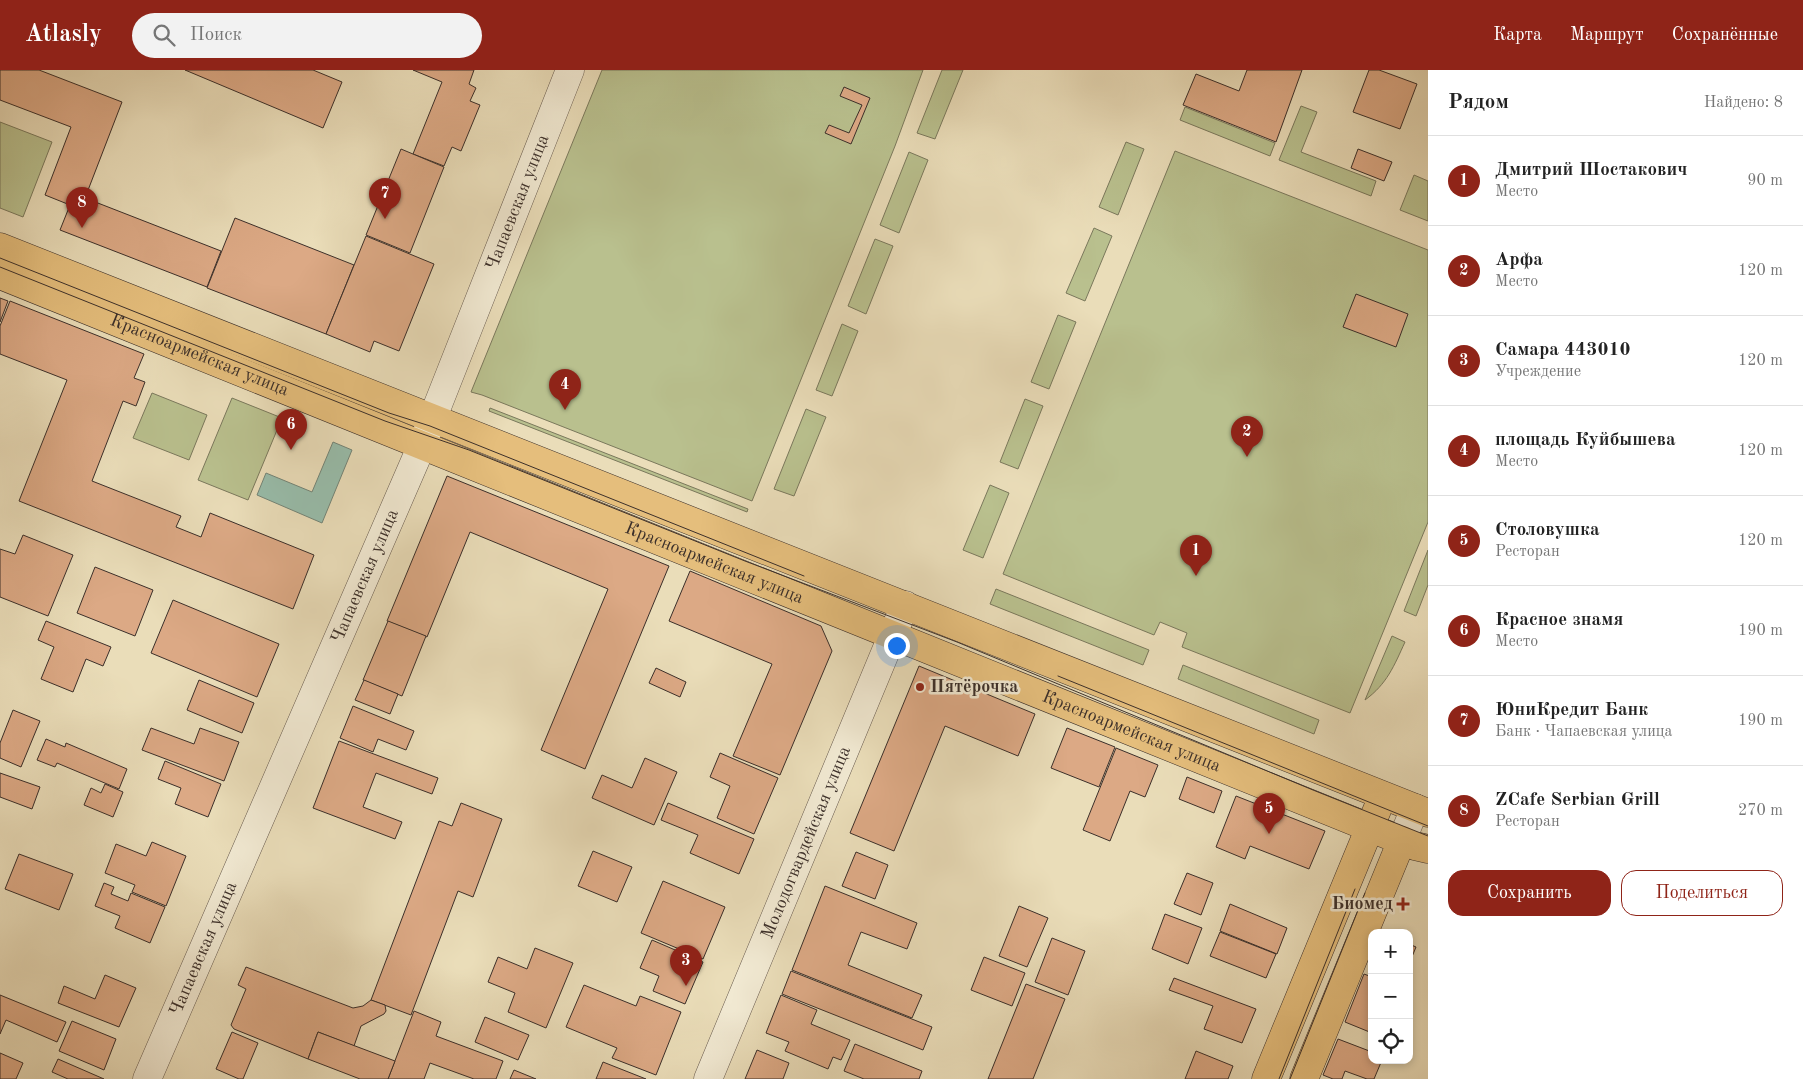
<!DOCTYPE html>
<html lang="ru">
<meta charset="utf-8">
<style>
:root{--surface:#fff;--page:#f2f2f2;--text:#222;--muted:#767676;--line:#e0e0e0;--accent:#8f2418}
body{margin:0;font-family:"Old Standard TT",serif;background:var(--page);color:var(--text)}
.controls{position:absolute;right:15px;bottom:15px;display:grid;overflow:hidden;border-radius:10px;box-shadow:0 2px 8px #0003}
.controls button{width:45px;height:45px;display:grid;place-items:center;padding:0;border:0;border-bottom:1px solid var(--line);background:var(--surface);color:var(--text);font:25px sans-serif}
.you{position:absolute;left:896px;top:575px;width:18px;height:18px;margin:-12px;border:4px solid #fff;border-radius:50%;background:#1a73e8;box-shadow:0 0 0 8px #1a73e833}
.badge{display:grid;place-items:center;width:32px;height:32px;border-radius:50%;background:var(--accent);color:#fff;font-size:16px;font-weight:700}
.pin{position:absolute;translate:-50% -41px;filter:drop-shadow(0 1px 2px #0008)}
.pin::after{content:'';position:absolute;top:26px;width:18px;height:15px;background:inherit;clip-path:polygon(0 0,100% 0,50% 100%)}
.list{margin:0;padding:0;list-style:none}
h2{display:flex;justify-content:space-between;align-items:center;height:65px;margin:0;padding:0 20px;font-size:21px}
h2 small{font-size:16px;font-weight:400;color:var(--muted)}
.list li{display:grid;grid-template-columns:32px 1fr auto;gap:15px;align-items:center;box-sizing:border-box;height:90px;padding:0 20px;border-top:1px solid var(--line)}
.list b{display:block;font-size:19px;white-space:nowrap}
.list p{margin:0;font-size:16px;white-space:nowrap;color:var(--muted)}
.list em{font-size:16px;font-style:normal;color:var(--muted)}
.actions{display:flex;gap:10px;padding:15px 20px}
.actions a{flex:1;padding:11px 0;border:1px solid var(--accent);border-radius:15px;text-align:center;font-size:18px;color:var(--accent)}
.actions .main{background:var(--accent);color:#fff}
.icon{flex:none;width:28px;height:28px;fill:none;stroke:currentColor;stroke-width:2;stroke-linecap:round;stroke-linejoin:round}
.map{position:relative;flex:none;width:1428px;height:1009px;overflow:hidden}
header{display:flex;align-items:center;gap:30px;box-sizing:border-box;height:70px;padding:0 25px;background:var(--accent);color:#fff}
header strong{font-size:24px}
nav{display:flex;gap:28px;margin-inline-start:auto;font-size:18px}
.search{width:350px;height:45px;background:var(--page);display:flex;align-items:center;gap:12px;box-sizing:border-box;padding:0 18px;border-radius:28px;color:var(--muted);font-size:19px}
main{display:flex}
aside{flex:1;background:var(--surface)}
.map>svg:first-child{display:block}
</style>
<header>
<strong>Atlasly</strong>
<div class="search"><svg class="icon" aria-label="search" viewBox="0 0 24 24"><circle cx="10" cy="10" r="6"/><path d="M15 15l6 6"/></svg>Поиск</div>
<nav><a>Карта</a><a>Маршрут</a><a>Сохранённые</a></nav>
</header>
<main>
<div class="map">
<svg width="1428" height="1009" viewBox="0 0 1428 1009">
<rect width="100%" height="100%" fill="#eaddb9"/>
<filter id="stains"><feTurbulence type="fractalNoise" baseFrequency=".004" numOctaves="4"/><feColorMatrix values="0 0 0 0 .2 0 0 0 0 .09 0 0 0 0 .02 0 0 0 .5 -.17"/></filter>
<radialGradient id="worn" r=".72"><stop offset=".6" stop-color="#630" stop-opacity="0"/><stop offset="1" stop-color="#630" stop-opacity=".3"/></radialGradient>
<!-- green -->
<g fill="#b9c08e" stroke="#7a785c">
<path d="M602,0H923L895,76L752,431L482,325L471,322Z"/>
<path d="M942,0H963L935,69L917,63Z"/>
<path d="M1301,36L1317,42L1301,82L1376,111L1371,126L1279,90Z"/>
<path d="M1185,37L1275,73L1270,86L1180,50Z"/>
<path d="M0,52L52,72L23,147L0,138Z"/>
<path d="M1126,72L1144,79L1118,145L1099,137Z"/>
<path d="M1175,81L1428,180V452L1350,643L1182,577L1187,563L1160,552L1154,565L1003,504Z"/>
<path d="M909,82L928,90L899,163L880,155Z"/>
<path d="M1414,105L1428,111V151L1400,140Z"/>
<path d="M1094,158L1112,166L1085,231L1066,223Z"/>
<path d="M875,169L893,176L866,244L848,236Z"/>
<path d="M1058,245L1076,252L1049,319L1031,312Z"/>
<path d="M842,254L858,261L832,326L816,320Z"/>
<path d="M152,323L207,345L189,390L133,368Z"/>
<path d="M232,328L282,348L248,430L198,410Z"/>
<path d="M1025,329L1043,336L1018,399L1000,392Z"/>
<path d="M490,338L748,439L747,442L489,341Z"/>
<path d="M806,339L826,347L794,426L774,419Z"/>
<path d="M990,415L1009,423L983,488L963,480Z"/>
<path d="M1428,480V515L1416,546L1404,541Z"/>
<path d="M996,519L1149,580L1143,595L990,534Z"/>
<path d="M1392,566L1405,572C1394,596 1387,614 1365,630Z"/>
<path d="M1183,595L1319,650L1314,664L1178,609Z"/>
</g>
<!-- water -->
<path fill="#98bdab" stroke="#738477" d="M333,372L352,380L322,453L257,425L266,403L312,422Z"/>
<!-- building -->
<g fill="#dca985" stroke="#3b2f2a">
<path d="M0,0H39L122,32L85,128L221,181L207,217L60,160L70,135L45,125L71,57L0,30Z"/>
<path d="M185,0H313L342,12L323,58Z"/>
<path d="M413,0H474L469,14L476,18L470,31L480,35L461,81L452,77L444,96L413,84L442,12Z"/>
<path d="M1247,0H1302L1276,72L1183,35L1196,4L1239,21Z"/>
<path d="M1369,0H1379L1417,14L1400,59L1353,42Z"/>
<path d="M844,17L870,28L851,74L825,63L829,55L849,63L862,35L840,26Z"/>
<path d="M401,79L444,97L410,183L366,165Z"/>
<path d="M1358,79L1392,92L1384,111L1351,98Z"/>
<path d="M235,148L354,195L326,264L207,218Z"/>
<path d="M366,166L434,194L399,281L374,271L370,282L326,264Z"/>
<path d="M1356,224L1408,244L1396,277L1343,257Z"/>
<path d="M0,228L8,231L0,252Z"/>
<path d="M10,231L144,284L134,308L145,312L136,336L123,331L92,411L181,446L176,457L201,467L210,443L314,485L293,539L19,431L67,310L0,284V256Z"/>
<path d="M447,406L669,496L585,699L541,680L608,519L470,462L427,567L387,551Z"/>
<path d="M23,465L73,485L48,546L0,527V479L15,484Z"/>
<path d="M95,497L153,520L135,566L77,543Z"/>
<path d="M690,501L821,556L832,581L780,705L733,686L772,594L669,551Z"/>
<path d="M173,530L279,574L257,627L151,583Z"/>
<path d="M46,551L111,577L103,596L86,589L73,622L41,609L54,577L38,570Z"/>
<path d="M388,551L426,566L402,626L363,610Z"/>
<path d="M919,596L1035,644L1018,686L945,656L894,781L850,763Z"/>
<path d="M656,598L686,612L680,627L649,613Z"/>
<path d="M199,610L254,633L242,663L187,640Z"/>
<path d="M364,610L398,624L390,644L355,630Z"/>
<path d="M353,636L414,661L406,680L378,669L373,682L340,668Z"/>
<path d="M13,640L40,651L21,697L0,688V673Z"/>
<path d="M151,658L194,674L200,658L239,672L224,711L142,680Z"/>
<path d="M1067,658L1115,677L1099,717L1051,698Z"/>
<path d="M46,669L65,677L66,673L127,699L119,719L57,693L55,697L37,690Z"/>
<path d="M339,671L438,708L432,724L376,703L363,737L402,752L395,769L313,738Z"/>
<path d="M1116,678L1158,695L1145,727L1130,721L1110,771L1083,760Z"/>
<path d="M720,683L778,708L754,764L717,748L730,716L710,707Z"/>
<path d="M645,688L677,702L654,755L592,728L602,705L632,718Z"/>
<path d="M165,691L221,714L208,747L175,734L181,718L158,709Z"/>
<path d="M0,703L40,717L32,739L0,727Z"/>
<path d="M1187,707L1222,721L1214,743L1179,729Z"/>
<path d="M105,714L123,722L113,747L84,735L91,718L101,723Z"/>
<path d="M1236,726L1325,761L1309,799L1250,776L1245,789L1216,777Z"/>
<path d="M461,733L502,749L473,827L458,821L411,945L371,930L439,751L452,756Z"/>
<path d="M668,733L754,769L739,804L690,783L698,765L661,750Z"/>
<path d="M152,772L186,786L166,836L132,822L135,815L105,803L116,774L146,786Z"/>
<path d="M593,781L632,797L617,832L578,816Z"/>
<path d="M856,782L888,795L875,829L842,816Z"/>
<path d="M19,784L73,804L59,840L5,819Z"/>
<path d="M1187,803L1213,813L1201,845L1174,834Z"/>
<path d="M663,811L725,837L703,889L641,863Z"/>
<path d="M104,813L114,817L111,824L128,831L131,823L165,837L150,873L115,858L120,846L95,836Z"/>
<path d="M825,816L917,853L907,879L861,862L848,895L922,925L912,948L792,900Z"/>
<path d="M1230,834L1287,858L1277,884L1220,861Z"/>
<path d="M1019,836L1048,848L1027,897L999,886Z"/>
<path d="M1165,844L1202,858L1188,894L1152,879Z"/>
<path d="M1220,862L1276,884L1266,908L1210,886Z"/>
<path d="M1052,868L1085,881L1068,925L1035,912Z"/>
<path d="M652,870L703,892L685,934L653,921L659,906L640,898Z"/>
<path d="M1409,874L1416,877L1409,894Z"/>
<path d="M535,878L573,893L546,958L508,942L515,923L488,912L498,887L527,899Z"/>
<path d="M984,887L1025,903L1012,936L971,920Z"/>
<path d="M246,897L353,938L363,936L371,930L385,935L386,941L384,944L361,956L354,976L318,962L308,989L234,959L231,955L246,919L238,915Z"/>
<path d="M791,901L932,957L923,980L782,924Z"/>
<path d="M1364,904L1372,907V963L1345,952Z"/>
<path d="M105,905L136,918L119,957L58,933L64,916L95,929Z"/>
<path d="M1174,908L1256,939L1242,973L1204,959L1213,936L1169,920Z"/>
<path d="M1026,914L1065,929L1033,1009H988Z"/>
<path d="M584,915L636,936L640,926L681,942L656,1005L612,988L617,978L566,957Z"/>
<path d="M0,925L66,952L57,972L6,950L0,964Z"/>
<path d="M781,925L817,940L811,954L850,970L841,990L833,987L828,999L785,981L789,972L766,963Z"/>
<path d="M414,941L441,952L436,966L503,991L496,1009H474L430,993L424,1009H388Z"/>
<path d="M485,947L529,965L518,990L475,972Z"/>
<path d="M72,951L116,969L104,1000L59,981Z"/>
<path d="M232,962L258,973L243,1009H239L216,999Z"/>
<path d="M318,962L395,991L388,1009H360L308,989Z"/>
<path d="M1338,969L1372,982V990H1382L1374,1009H1367L1345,1001L1342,1009H1333L1323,1005Z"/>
<path d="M855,974L922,1001L919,1009H864L844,1001Z"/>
<path d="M757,980L789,993L783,1009H745Z"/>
<path d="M1196,981L1233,996L1228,1009H1185Z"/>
<path d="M0,983L23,993L16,1009H0Z"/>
<path d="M58,989L104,1009H68L52,1002Z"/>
<path d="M603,992L646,1009H596Z"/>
<path d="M514,1000L536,1009H510Z"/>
</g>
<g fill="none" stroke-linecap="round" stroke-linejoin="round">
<!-- minor casing -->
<g stroke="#675a4e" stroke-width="29">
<g id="minor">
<path d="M1402,770L1415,738"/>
<path id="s1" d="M147,1009L422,375L570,0"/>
<path id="s2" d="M708,1009L905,535"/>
</g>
</g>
<!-- major casing -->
<g stroke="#3b2f2a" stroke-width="29">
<g id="major">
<path d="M0,177L1428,743"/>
<path id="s3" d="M0,205L1415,776L1428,779"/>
<path d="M1266,1009L1377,740"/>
<path d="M1304,1009L1402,770"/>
</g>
</g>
<!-- minor -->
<use href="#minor" stroke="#f1e9d2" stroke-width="28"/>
<!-- major -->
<use href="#major" stroke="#e5be7c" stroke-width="28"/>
<!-- tram -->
<g stroke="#3b2f2a" stroke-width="1">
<path d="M0,188L389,343L430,356L804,506"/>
<path d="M0,197L385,351L469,380L745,491L957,572L1313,720L1428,766"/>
<path d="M1058,606L1428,756"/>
<path d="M1279,1009L1355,819"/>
<path d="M1290,1009L1365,823"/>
</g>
</g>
<!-- markers -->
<g fill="#8f2418" stroke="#f1e9d2" stroke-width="2">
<circle cx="920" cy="617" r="5"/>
<path d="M1400.5 826.5h5v5h5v5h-5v5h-5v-5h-5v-5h5z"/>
</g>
<g text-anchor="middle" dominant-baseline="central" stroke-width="5" stroke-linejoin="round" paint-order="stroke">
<!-- street labels -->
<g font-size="18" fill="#3b2f2a" stroke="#f1e9d2">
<text stroke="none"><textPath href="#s1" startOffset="952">Чапаевская улица</textPath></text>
<text stroke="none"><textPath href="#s3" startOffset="215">Красноармейская улица</textPath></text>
<text stroke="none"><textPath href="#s3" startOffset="770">Красноармейская улица</textPath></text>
<text stroke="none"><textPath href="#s1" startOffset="548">Чапаевская улица</textPath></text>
<text stroke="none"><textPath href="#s3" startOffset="1220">Красноармейская улица</textPath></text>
<text stroke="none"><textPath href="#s2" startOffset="256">Молодогвардейская улица</textPath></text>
<text stroke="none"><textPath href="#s1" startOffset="142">Чапаевская улица</textPath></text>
</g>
<!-- poi labels -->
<g font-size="18" font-weight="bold" fill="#3b2f2a" stroke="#f1e9d2" text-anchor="start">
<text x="930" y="617">Пятёрочка</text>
<text x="1393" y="834" text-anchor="end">Биомед</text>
</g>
</g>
<rect width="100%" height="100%" filter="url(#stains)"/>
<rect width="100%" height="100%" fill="url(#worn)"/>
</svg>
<div class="controls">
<button>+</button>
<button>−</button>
<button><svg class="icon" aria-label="locate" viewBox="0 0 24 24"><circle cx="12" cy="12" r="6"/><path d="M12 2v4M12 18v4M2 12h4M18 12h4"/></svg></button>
</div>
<div class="you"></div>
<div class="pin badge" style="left:1196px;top:506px">1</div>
<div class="pin badge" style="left:1247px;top:387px">2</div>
<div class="pin badge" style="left:686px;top:916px">3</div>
<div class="pin badge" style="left:565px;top:340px">4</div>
<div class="pin badge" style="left:1269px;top:764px">5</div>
<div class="pin badge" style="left:291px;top:380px">6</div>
<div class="pin badge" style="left:385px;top:149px">7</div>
<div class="pin badge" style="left:82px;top:158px">8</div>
</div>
<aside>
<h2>Рядом<small>Найдено: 8</small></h2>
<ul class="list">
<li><span class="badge">1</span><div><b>Дмитрий Шостакович</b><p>Место</p></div><em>90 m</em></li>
<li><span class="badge">2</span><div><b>Арфа</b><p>Место</p></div><em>120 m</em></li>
<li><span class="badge">3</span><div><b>Самара 443010</b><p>Учреждение</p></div><em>120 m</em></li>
<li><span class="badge">4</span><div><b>площадь Куйбышева</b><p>Место</p></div><em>120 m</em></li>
<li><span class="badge">5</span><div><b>Столовушка</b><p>Ресторан</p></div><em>120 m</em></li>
<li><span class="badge">6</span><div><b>Красное знамя</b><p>Место</p></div><em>190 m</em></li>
<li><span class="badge">7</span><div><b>ЮниКредит Банк</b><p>Банк · Чапаевская улица</p></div><em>190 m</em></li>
<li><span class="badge">8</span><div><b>ZCafe Serbian Grill</b><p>Ресторан</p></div><em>270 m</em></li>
</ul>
<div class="actions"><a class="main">Сохранить</a><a>Поделиться</a></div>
</aside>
</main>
